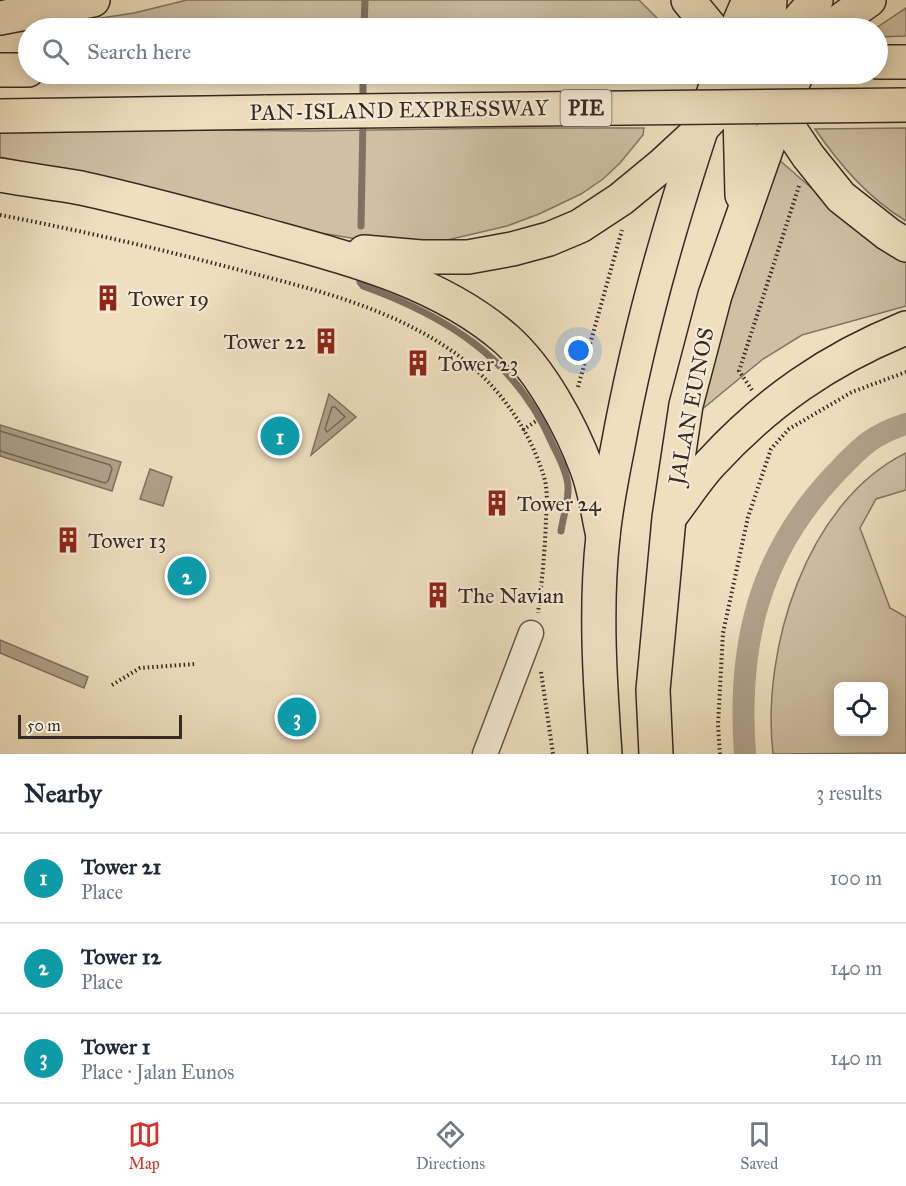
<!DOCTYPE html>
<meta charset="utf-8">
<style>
:root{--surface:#fff;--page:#f6f6f7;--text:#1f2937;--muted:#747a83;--line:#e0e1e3;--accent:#d93025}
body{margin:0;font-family:"IM FELL Great Primer",serif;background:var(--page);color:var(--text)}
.controls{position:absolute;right:18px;bottom:18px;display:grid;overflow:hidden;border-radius:9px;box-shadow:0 3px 15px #0003}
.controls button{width:54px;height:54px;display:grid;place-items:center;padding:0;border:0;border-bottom:2px solid var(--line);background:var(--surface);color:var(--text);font:30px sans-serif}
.scale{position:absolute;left:18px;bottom:15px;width:164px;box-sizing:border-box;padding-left:6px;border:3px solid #372a23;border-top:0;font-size:16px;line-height:21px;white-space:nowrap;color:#372a23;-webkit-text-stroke:4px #f4ead5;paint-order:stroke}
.you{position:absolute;left:579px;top:351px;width:21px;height:21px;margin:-15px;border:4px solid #fff;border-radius:50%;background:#1a73e8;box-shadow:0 0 0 9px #1a73e833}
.badge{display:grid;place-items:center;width:39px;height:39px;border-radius:50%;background:var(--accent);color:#fff;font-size:20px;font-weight:700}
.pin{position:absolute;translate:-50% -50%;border:3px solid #fff;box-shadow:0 2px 6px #0006}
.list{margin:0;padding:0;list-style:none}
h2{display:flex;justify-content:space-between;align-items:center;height:78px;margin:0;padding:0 24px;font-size:26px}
h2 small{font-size:20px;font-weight:400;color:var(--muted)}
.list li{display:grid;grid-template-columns:39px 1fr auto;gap:18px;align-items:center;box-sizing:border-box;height:90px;padding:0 24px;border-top:2px solid var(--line)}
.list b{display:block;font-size:22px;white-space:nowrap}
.list p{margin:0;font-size:20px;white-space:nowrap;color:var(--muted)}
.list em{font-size:20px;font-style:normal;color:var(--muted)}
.icon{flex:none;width:33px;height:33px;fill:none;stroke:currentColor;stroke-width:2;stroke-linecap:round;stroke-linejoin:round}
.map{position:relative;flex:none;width:906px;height:754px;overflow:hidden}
.search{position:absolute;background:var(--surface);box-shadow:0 3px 15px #0003;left:18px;right:18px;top:18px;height:66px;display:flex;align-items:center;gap:15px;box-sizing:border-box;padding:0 21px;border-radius:33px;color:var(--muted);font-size:22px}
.sheet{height:348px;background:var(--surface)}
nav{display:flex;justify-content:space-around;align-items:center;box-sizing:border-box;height:84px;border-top:2px solid var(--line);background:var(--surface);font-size:16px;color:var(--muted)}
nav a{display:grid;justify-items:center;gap:3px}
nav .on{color:var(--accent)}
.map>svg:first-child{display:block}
</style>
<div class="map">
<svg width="906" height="754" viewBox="0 0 906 754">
<rect width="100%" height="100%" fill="#eedfbf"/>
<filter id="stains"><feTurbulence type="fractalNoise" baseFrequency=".00333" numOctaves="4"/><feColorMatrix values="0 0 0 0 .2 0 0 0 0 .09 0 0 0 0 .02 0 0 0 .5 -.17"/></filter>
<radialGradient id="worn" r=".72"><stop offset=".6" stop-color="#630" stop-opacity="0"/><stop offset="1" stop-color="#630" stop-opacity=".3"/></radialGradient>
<!-- green -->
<g fill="#cfc0a4" stroke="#837564" stroke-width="1.5" fill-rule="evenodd">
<path d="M187,0H639L667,28H35L134,13Z"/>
<path d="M906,8V36L878,37L876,28Z"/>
<path d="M505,128H644L643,135L620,163L603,179L581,194L539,214L507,226L443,241L363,240L303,230L70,172L0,157V131L95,129L311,131Z"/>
<path d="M906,128V221C868,198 840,165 815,129Z"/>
<path d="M777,158L873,242L906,259V306L802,335L763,359L700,411L728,291Z"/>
<path d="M906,453V490L876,499L860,528L890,608L906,617V753L773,754C761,650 806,502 906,453ZM838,686H884V732H838Z"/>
</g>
<!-- water -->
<g fill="#b0a18a" stroke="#807161" stroke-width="1.5">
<path d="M329,394L356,417L311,455Z"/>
<path d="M0,425L121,462L112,491L0,456Z"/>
<path d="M150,469L172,477L163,506L140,499Z"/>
<path d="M0,640L88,677L84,688L0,653Z"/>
</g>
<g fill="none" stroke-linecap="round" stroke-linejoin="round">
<!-- shore -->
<g stroke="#746656" stroke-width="1.5">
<path d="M332,407H335L345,417L327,432L325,429Z"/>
<path d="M0,431L110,465L112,469L108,481L105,483L0,451"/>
</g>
<!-- stream -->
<g stroke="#807161" stroke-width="7">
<path d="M364,28L365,0"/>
<path d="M363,101V74"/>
<path d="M361,226L363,118"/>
<path d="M360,282L363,286C446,316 515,358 552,443C558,456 567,471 568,486C569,500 563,517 561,531"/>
</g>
<!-- canal -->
<path stroke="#b0a18a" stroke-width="22" d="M745,754C737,646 758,556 833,476C858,450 870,435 906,424"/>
<!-- minor casing -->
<g stroke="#65574a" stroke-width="27">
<path id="minor" d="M485,754L531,633"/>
</g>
<!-- highway casing -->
<g stroke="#372a23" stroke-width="36">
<g id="highway">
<path d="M688,0L711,28"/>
<path d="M0,18L93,0"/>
<path d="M737,28L749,0"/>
<path d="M768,28L770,0"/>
<path d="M792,28L816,0"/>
<path d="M830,28L869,0"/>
<path d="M878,62H906"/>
<path d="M0,70H28"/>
<path d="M736,79L740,115L742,195"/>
<path d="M773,97L779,113L808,156L841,197L888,234L906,245"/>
<path d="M0,116L267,112"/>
<path d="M0,175C27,180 54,183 81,188C140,201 199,217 257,233C343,257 437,279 506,339C541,370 571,426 587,469C595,490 598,514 603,536"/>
<path d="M364,252L421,257H468L512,249L549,239L580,226L621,199L661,166L700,130L752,74"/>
<path d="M672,514C685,497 697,478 711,463C767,402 829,359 906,328"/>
<path d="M605,754C600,682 595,608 603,536C606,506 612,476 618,446C641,319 678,196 720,74"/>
<path d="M656,754L653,690L669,518L686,405L715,295L779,113L797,74"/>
</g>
</g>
<!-- path -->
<g stroke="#372a23" stroke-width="4" stroke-dasharray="1.5 3" stroke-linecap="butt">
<path d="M0,215C83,231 165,250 247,272C317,290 389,308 449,349C492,377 528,425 543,474C548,487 547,504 546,519C545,550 542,582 538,613"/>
<path d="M578,387L622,230"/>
<path d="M752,390L739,371L799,186"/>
<path d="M523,430L536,421"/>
<path d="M541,672L553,754"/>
<path d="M112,685L140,668L195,664"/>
<path d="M720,754L718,725L723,633L748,517L771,449L789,429L852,392L906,372"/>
</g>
<!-- minor -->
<use href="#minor" stroke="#f4ead5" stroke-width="24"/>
<!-- highway -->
<use href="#highway" stroke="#eedfbf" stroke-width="33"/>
<!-- highway-bridge casing -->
<g stroke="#372a23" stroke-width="36" stroke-linecap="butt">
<path id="highway-bridge" d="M267,112L906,105"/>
</g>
<!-- highway-bridge -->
<use href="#highway-bridge" stroke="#eedfbf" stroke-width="33"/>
</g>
<!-- icons -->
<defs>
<g id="building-bare" transform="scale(2.07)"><path d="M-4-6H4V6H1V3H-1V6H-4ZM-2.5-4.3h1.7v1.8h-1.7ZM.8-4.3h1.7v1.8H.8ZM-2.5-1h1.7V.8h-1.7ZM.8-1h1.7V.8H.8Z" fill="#8f2418" stroke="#f4ead5" stroke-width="2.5" paint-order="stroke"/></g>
</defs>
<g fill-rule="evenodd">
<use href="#building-bare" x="108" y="298"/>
<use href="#building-bare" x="326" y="341"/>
<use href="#building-bare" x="418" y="363"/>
<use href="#building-bare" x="497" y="503"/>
<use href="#building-bare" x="68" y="540"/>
<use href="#building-bare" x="438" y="595"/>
</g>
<g text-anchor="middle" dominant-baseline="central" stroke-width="4.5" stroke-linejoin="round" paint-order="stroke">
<!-- shield labels -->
<rect fill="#f4ead5" stroke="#706458" stroke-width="1.5" x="560.5" y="90" width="51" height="36" rx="4.5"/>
<g font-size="21" font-weight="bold" fill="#372a23">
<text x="586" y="108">PIE</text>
</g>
<!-- street labels -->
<g font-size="22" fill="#372a23" stroke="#f4ead5">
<text transform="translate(399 110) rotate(-1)">PAN-ISLAND EXPRESSWAY</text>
<text transform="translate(691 406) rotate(-79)">JALAN EUNOS</text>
</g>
<!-- poi labels -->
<g font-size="22" fill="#372a23" stroke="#f4ead5" text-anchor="start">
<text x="128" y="298">Tower 19</text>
<text x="306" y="341" text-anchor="end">Tower 22</text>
<text x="438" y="363">Tower 23</text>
<text x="517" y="503">Tower 24</text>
<text x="88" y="540">Tower 13</text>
<text x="458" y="595">The Navian</text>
</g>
</g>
<rect width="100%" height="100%" filter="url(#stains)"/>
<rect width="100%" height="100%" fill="url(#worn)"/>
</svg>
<div class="controls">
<button><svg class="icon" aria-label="locate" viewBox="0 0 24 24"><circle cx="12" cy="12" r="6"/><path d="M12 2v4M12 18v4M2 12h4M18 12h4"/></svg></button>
</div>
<div class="scale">50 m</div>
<div class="you"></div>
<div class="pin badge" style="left:280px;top:436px;background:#0f9aa8">1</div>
<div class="pin badge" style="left:187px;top:576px;background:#0f9aa8">2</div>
<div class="pin badge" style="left:297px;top:717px;background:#0f9aa8">3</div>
<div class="search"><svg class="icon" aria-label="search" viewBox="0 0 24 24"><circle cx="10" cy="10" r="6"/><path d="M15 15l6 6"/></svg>Search here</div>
</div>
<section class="sheet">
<h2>Nearby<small>3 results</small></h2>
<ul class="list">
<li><span class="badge" style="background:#0f9aa8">1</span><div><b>Tower 21</b><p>Place</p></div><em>100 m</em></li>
<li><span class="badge" style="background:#0f9aa8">2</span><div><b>Tower 12</b><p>Place</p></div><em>140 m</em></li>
<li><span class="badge" style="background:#0f9aa8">3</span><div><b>Tower 1</b><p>Place · Jalan Eunos</p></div><em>140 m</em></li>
</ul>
</section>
<nav>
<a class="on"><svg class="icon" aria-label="map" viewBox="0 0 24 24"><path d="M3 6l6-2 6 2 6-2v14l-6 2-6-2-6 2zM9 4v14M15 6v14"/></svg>Map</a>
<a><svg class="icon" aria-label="directions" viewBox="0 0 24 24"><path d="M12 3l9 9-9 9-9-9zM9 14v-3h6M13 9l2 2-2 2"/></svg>Directions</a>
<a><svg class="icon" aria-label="saved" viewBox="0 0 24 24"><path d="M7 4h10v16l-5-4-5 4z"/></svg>Saved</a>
</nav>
